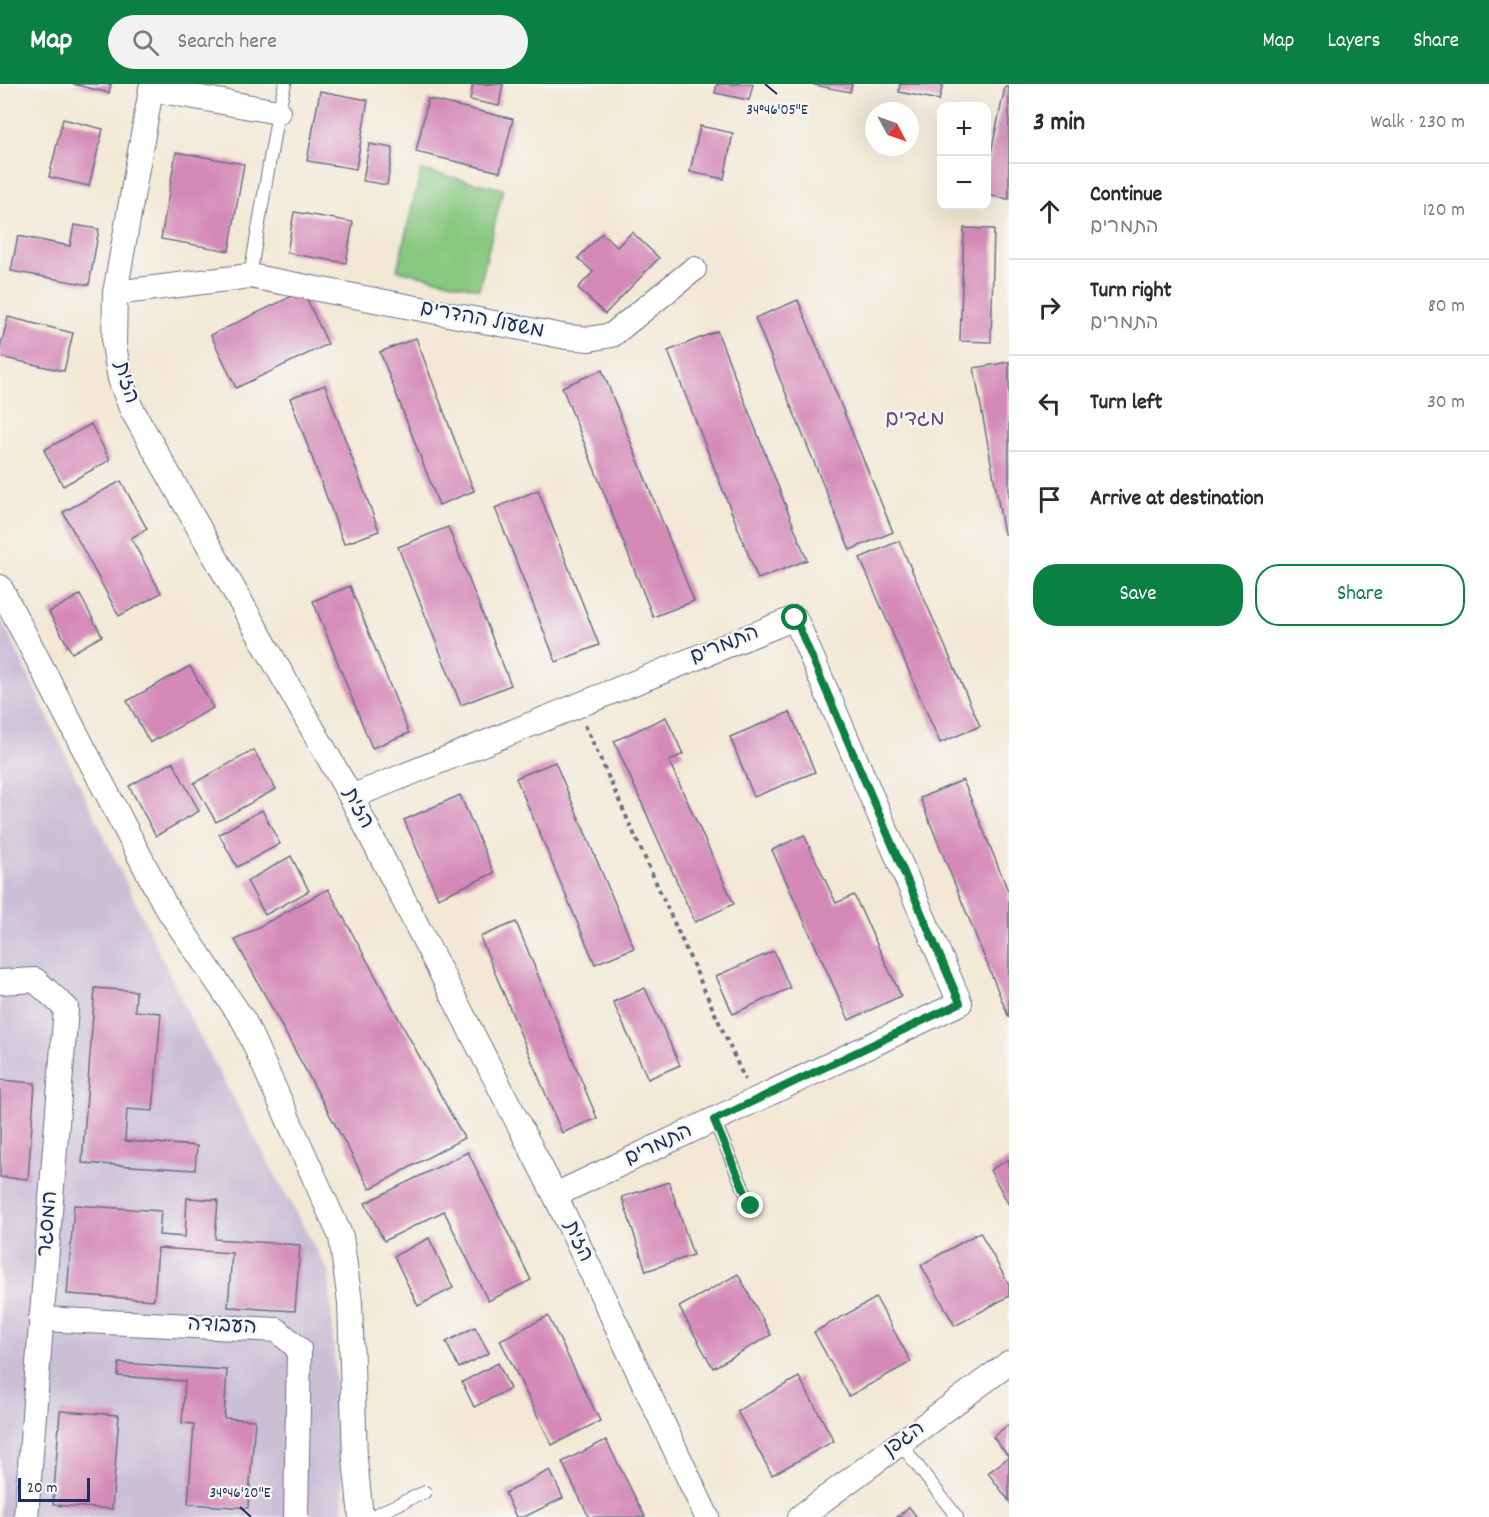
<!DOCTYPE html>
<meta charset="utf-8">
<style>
:root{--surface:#fff;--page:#f2f2f3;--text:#2b2b33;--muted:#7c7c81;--line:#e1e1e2;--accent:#0b8043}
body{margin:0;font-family:Dekko,"Playpen Sans Hebrew",sans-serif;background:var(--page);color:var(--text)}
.controls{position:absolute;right:18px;top:18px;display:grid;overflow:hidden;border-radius:12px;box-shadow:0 6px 24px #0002}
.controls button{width:54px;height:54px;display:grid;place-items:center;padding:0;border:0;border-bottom:2px solid var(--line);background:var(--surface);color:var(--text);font:30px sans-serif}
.compass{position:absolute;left:865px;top:18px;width:54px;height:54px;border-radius:50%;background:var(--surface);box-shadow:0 6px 24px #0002;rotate:131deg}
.scale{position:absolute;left:18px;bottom:15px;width:72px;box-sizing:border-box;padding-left:6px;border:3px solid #1b2f5e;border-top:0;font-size:16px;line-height:21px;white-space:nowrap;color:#1b2f5e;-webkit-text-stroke:4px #f6f6f2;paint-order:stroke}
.stop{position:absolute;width:18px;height:18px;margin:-14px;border:4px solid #0b8043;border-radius:50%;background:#fff}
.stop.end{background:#0b8043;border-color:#fff;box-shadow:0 2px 6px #0008}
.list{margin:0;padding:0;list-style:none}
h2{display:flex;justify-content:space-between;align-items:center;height:78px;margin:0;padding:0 24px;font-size:26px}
h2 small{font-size:20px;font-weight:400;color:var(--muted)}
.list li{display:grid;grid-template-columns:39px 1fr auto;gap:18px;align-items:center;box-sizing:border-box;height:96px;padding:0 24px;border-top:2px solid var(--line)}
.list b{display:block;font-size:22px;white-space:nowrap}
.list p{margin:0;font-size:20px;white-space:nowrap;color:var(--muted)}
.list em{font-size:20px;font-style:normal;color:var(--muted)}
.actions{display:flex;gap:12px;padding:18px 24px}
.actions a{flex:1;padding:14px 0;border:2px solid var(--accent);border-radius:24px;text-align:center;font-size:21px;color:var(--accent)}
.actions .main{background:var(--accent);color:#fff}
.icon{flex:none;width:33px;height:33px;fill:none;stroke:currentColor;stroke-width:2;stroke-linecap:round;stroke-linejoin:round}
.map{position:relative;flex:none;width:1009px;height:1433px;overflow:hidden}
header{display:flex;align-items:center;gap:36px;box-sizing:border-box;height:84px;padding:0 30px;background:var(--accent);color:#fff}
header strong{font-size:28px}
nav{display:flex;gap:33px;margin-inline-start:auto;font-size:21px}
.search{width:420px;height:54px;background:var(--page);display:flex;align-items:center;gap:15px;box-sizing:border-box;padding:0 21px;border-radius:33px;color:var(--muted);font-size:22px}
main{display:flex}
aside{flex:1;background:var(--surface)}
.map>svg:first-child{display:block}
</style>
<header>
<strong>Map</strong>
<div class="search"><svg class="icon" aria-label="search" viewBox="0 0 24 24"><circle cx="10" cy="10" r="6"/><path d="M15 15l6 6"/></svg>Search here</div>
<nav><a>Map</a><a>Layers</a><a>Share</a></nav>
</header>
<main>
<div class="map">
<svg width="1009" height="1433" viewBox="0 0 1009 1433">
<rect width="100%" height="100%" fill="#f6f6f2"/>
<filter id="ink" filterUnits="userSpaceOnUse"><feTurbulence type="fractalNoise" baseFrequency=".0167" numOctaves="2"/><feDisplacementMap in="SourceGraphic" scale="12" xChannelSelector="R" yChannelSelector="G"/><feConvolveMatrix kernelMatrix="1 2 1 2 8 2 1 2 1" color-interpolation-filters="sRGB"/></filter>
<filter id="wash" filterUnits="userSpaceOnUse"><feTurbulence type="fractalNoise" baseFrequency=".008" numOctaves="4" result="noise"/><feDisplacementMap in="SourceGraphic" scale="24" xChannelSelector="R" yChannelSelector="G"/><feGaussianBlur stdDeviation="1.35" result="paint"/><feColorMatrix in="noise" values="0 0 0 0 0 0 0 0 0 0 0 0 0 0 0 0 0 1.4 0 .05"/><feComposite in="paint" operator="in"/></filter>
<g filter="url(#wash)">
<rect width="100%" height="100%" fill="#f3e8d5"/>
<!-- industrial -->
<path fill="#cbbfd6" d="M0,532L194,942L329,1189L344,1430L346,1433H0Z"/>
<!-- green -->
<path fill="#87c77f" stroke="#517b6e" stroke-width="1.5" d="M421,86L503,105L479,205L397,186Z"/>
<g id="blocks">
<!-- building -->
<g fill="#d489b7">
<path d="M73,0H111L109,9Z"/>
<path d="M473,0H503L499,22L470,16Z"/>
<path d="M717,0H753L749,16L715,9Z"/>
<path d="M814,0H852L850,8L814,1Z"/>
<path d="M900,0H943L939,16L899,8Z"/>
<path d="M1005,3H1009V115L986,111V92Z"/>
<path d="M320,7L368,16L356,85L307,77Z"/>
<path d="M428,15L513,35L500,88L416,68Z"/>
<path d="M63,35L103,45L89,102L49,93Z"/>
<path d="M700,42L733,49L724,95L690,88Z"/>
<path d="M369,60L393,64L387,101L363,97Z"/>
<path d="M176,68L244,80L229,167L161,155Z"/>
<path d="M294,128L353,138L346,179L287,169Z"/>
<path d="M74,141L99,145L89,201L11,187L18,152L70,162Z"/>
<path d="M964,144L994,145L991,258L960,257Z"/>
<path d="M632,148L659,174L605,230L578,204L593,188L578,174L602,149L617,163Z"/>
<path d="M303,207L328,260L236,304L211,251Z"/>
<path d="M798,216L893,448L850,466L755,234Z"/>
<path d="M8,233L73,249L64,287L0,273V265Z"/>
<path d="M717,247L807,476L758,495L668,267Z"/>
<path d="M416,254L474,407L439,421L380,268Z"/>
<path d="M1009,278V449L1004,450L974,284Z"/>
<path d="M602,286L694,517L653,533L562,303Z"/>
<path d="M325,301L379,447L344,460L290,314Z"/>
<path d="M91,340L110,376L63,402L44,366Z"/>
<path d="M121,397L147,445L131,454L161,509L119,532L63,428Z"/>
<path d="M538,406L599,561L556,578L495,424Z"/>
<path d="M448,443L511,601L461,621L398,463Z"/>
<path d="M899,457L980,642L940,659L860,474Z"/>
<path d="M350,502L409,649L372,664L313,517Z"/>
<path d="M80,511L102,552L72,569L49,528Z"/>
<path d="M190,582L213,624L150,659L127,617Z"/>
<path d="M790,628L815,688L754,713L730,653Z"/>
<path d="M666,633L683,670L669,677L734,820L695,838L614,657Z"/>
<path d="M254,666L276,705L216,738L194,699Z"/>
<path d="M173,678L199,727L156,752L129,702Z"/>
<path d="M555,678L634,864L595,880L516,694Z"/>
<path d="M963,696L1009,809V934L920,714Z"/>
<path d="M460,711L494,789L438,814L404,736Z"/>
<path d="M262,726L280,760L237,783L219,750Z"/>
<path d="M804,751L836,819L854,811L901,912L849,936L772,766Z"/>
<path d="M291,772L309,807L265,831L247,797Z"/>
<path d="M328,805L464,1054L370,1105L235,856Z"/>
<path d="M516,838L597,1034L562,1049L480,853Z"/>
<path d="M774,867L790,904L733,930L716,892Z"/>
<path d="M95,904L136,907L135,927L161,929L153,1027L127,1025L125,1057L197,1062L195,1086L82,1079Z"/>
<path d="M645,904L680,981L648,995L613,918Z"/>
<path d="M0,996L35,999L28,1095L0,1093Z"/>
<path d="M468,1068L531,1196L488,1217L444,1127L384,1157L365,1119Z"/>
<path d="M1009,1075V1121L990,1086Z"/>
<path d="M669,1098L693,1171L646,1187L622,1113Z"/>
<path d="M187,1114L218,1116L215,1155L300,1161L295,1227L228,1223L232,1169L158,1164L154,1216L67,1210L74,1121L161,1127L159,1151L185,1153Z"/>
<path d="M980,1148L1009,1201V1212L955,1242L921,1181Z"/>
<path d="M429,1154L453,1204L418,1222L394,1172Z"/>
<path d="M738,1190L771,1251L713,1284L679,1223Z"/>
<path d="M876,1214L911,1278L849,1312L814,1248Z"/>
<path d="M548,1232L600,1337L552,1361L500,1256Z"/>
<path d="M475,1243L489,1269L459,1284L446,1258Z"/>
<path d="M119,1279L227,1286L224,1334L255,1336L248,1424L188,1420L194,1340L182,1339L185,1297L118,1292Z"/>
<path d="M498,1279L510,1305L474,1323L462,1298Z"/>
<path d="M799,1293L834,1357L772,1391L737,1327Z"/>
<path d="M60,1327L119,1331L112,1425L53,1421Z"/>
<path d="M1009,1340V1417L988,1389L1009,1373L993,1353Z"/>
<path d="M606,1356L645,1433H589L562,1378Z"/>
<path d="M550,1386L563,1414L524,1433H516L505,1409Z"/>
<path d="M909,1423L917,1433H897Z"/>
</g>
</g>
</g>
<g filter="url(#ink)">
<use href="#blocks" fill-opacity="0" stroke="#677088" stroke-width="1.5"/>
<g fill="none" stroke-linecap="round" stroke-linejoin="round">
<!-- service casing -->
<g stroke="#677088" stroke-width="14">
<g id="service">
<path d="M250,192L278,28L285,0"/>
<path d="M714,1036L751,1122"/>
<path d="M900,1359L957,1433"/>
<path d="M370,1433L425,1408"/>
</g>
</g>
<!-- minor casing -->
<g stroke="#677088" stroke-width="26">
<g id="minor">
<path d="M152,0L115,209L114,261L120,295L131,324L351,713L555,1111L707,1433"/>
<path d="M151,5L278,28"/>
<path d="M115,209L250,192L567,253L589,255L612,251L694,185"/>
<path d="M0,503L165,821L244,937L341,1153L350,1218L355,1375L361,1433"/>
<path d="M351,713L795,534L960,919L555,1111"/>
<path d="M0,898L35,896L66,924L26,1433"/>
<path d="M41,1235L277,1246L299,1265L296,1433"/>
<path d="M800,1433L1009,1279"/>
</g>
</g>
<!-- path -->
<path stroke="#677088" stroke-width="4" stroke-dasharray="4.5 4.5" stroke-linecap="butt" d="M585,641L745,996"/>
<!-- service -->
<use href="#service" stroke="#fff" stroke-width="12"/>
<!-- minor -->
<use href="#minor" stroke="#fff" stroke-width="24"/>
</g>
</g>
<g fill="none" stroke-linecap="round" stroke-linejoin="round" filter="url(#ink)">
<!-- route -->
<path stroke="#0b8043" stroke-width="8" d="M751,1122L714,1036L960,919L795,534"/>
</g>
<!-- ticks -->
<path fill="none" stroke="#1b2f5e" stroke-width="2" d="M765,0L777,10M240,1423L251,1433"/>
<g text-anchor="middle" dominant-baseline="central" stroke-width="4.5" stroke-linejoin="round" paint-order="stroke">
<!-- street labels -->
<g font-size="21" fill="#1b2f5e" stroke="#f6f6f2">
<text transform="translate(482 237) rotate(11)">משעול ההדרים</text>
<text transform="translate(125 299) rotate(74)">הזית</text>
<text transform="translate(725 562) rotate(-22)">התמרים</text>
<text transform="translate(357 725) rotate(62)">הזית</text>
<text transform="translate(659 1062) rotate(-25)">התמרים</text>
<text transform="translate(49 1140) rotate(-85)">המסגר</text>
<text transform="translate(577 1158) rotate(65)">הזית</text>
<text transform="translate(222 1243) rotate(3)">העבודה</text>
<text transform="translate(905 1356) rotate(-36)">הגפן</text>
</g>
<!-- neighbourhood labels -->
<g font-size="22" fill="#5c4e7d" stroke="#f6f6f2">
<text x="915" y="336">מגדים</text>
</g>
</g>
<g font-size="15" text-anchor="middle" fill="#1b2f5e" stroke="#f6f6f2" stroke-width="4.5" stroke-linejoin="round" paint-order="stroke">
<text x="777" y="30">34°46'05"E</text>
<text x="240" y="1413">34°46'20"E</text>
</g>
</svg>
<div class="controls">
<button>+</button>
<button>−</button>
</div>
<svg class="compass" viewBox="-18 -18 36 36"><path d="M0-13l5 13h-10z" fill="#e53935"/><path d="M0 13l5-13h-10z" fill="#7c7c81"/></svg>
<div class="scale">20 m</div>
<div class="stop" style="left:795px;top:534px"></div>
<div class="stop end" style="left:751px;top:1122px"></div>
</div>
<aside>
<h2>3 min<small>Walk · 230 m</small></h2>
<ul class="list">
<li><svg class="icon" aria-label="ahead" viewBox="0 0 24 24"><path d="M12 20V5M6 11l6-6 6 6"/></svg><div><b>Continue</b><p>התמרים</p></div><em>120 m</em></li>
<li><svg class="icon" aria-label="right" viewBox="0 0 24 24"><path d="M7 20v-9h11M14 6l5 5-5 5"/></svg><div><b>Turn right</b><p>התמרים</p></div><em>80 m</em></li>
<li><svg class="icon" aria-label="left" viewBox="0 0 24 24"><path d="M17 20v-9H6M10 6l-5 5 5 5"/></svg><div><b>Turn left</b></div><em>30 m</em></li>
<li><svg class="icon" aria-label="arrive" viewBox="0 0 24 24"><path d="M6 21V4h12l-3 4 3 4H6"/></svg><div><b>Arrive at destination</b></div></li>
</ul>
<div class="actions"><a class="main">Save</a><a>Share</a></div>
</aside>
</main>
